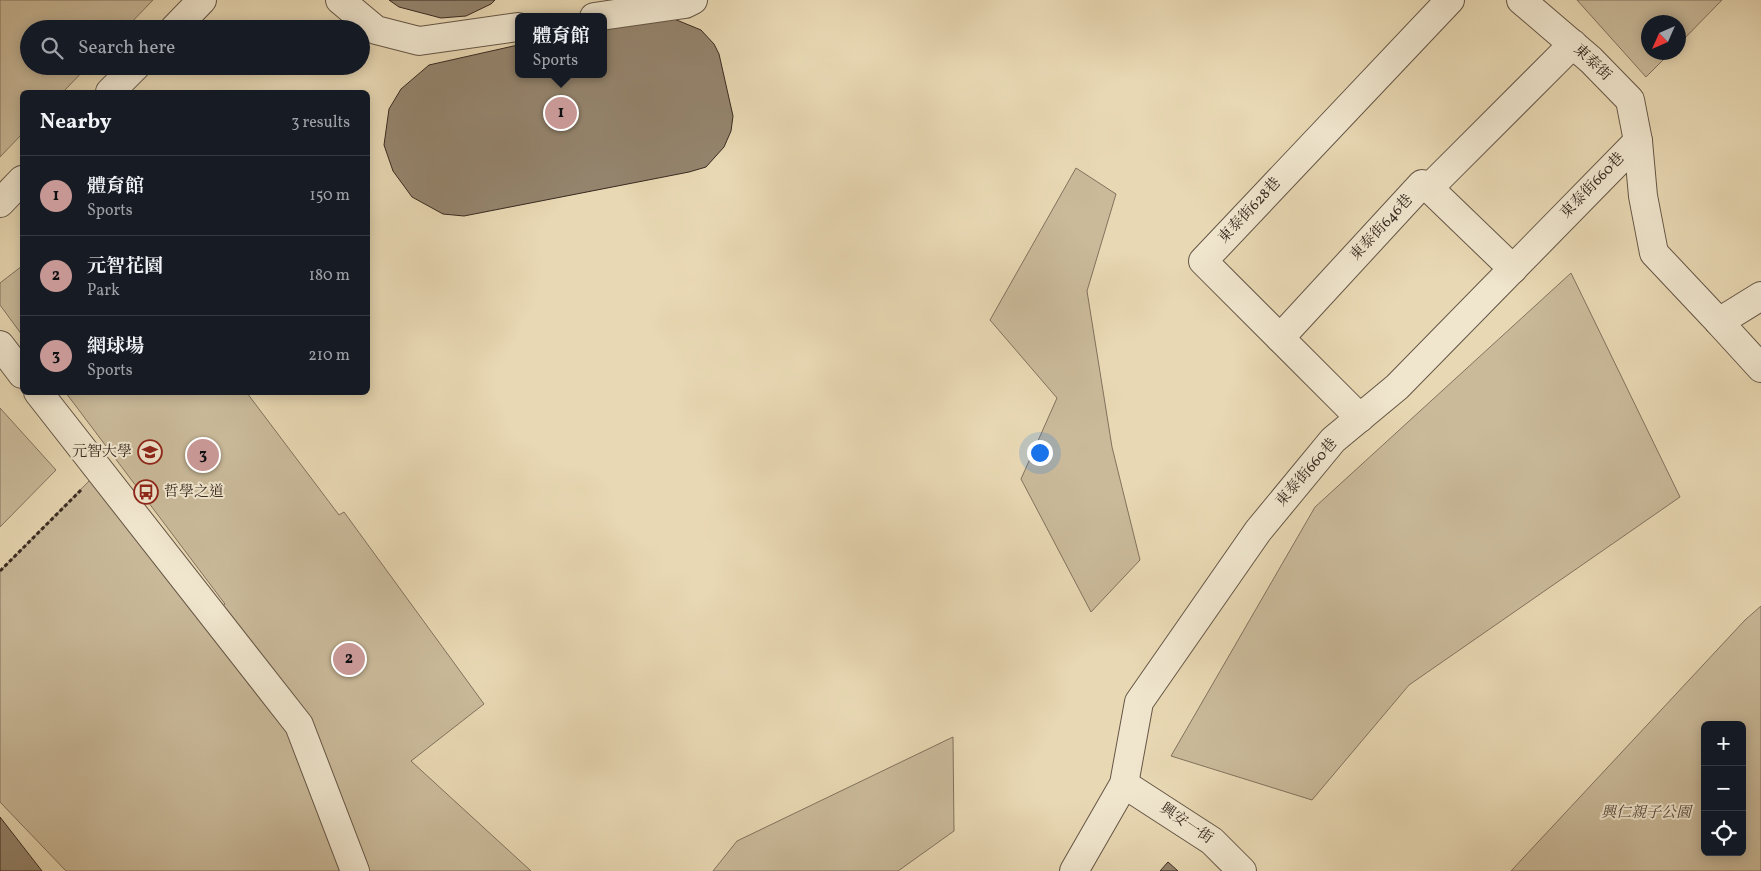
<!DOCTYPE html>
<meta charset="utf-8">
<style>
:root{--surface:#171b24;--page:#242831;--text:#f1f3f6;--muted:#9ea1a6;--line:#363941;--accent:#c59692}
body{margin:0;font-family:Vollkorn,"Noto Serif TC",serif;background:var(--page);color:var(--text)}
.controls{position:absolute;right:15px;bottom:15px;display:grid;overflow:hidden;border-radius:8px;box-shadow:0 2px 12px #0003}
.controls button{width:45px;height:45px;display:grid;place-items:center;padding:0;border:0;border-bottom:1px solid var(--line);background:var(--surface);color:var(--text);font:25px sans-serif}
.compass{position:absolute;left:1641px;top:15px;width:45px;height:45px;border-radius:50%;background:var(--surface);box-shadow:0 2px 12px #0003;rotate:225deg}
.you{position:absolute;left:1039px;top:452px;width:18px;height:18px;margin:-12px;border:4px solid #fff;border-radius:50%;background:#1a73e8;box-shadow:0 0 0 8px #1a73e833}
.badge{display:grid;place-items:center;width:32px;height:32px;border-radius:50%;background:var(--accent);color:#111;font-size:16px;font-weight:700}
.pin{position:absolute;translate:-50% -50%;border:2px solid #fff;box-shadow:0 1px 5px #0006}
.popup{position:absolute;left:515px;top:13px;width:92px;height:65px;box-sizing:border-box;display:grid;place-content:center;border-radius:8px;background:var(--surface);filter:drop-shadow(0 1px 4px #0005);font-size:16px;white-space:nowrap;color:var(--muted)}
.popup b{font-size:19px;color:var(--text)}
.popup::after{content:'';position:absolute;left:50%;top:100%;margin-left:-10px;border:10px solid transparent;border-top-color:var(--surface)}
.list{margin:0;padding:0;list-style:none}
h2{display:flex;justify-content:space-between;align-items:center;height:65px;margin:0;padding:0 20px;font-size:21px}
h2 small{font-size:16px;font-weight:400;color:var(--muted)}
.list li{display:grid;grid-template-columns:32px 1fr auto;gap:15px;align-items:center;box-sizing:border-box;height:80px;padding:0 20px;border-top:1px solid var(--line)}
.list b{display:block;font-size:19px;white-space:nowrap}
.list p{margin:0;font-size:16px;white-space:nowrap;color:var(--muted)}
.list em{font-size:16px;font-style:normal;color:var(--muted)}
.icon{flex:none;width:28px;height:28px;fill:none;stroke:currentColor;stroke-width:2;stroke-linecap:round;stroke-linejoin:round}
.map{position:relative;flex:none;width:1761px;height:871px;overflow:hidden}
.search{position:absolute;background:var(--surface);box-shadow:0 2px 12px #0003;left:20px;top:20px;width:350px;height:55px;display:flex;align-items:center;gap:12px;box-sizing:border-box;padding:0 18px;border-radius:28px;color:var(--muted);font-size:19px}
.panel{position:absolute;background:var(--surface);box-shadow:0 2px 12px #0003;left:20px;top:90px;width:350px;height:305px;border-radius:8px}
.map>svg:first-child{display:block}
</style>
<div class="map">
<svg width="1761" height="871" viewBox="0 0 1761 871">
<rect width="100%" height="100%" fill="#e8d8b3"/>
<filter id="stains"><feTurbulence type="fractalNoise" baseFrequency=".004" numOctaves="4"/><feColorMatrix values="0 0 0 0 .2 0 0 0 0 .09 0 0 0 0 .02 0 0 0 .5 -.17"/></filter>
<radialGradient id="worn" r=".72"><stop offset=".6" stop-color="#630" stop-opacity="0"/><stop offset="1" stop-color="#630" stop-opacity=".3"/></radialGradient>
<!-- green -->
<g fill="#caba9a" stroke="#82725e" fill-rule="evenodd">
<path d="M0,0H153L125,29H29V66H88L63,92H22V134L0,157Z"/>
<path d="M1577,0H1722L1679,44L1678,22H1648V52L1670,53L1646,77Z"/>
<path d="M1076,168L1116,194L1087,291L1112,447L1140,560L1091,612L1021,479L1057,398L990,320Z"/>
<path d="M22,266V335L0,305V283Z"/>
<path d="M1571,273L1680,497L1409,685L1312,800L1171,756L1315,507Z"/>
<path d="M66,393H247L339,515L344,512L484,704L411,761L531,871H66L0,802V571L99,471L212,615L225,604Z"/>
<path d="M0,408L56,470L0,527Z"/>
<path d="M1761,606V871H1511L1745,620ZM1705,725H1742V852H1705Z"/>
<path d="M953,737L954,831L898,871H713L737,841Z"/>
</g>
<!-- building -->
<g fill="#94846d" stroke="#392a21">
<path d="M389,0H495L491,4L466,16L441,18L399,7Z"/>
<path d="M662,14L701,30L714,44L719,54L733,116L731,131L724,147L706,167L689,172L464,216L443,214L412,197L393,171L384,145L389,109L401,89L429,65L518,45V74H604V26Z"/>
<path d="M0,817L42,871H0Z"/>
<path d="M1168,862L1178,871H1160Z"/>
</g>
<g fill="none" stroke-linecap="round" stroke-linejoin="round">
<!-- minor casing -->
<g stroke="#655646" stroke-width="30">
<g id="minor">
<path d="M340,0L376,30L419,41L518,27"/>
<path d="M1521,0L1591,60L1630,100L1638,141L1643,196L1654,253L1719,322"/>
<path d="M594,17L685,4L693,0"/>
<path d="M174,29L202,0"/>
<path d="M110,92L136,66"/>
<path d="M1429,188L1513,269"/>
<path d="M0,203L22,180"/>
<path d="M1761,296L1719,322L1761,368"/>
<path d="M1280,338L1422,184L1429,188L1573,44"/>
<path d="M0,345L22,374"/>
<path d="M38,392L299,725L355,871"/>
<path d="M1360,418L1203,261L1450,0"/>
<path d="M1124,784L1212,841L1242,871"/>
<path d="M1074,871L1124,784L1139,702L1258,531L1333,440L1397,387L1638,141"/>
</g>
</g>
<!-- path -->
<path stroke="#392a21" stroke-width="3" stroke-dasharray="4 2.5" stroke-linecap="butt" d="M0,571L81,490"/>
<!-- minor -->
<use href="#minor" stroke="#f0e6ce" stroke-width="28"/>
</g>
<!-- icons -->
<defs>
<g id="university-ring" transform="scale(1.25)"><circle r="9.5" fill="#f0e6ce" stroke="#8f2418" stroke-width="1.5"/><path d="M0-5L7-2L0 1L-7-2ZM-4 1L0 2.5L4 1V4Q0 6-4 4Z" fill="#8f2418"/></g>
<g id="bus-ring" transform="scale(1.25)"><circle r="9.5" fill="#f0e6ce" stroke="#8f2418" stroke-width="1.5"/><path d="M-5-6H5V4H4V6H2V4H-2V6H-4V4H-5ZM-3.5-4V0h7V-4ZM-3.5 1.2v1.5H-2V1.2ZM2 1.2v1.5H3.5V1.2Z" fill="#8f2418"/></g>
</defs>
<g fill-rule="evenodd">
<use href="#university-ring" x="150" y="452"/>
<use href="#bus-ring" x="146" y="492"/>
</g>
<g text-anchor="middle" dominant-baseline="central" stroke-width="4" stroke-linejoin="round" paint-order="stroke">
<!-- street labels -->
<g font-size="15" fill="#392a21" stroke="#f0e6ce">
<text transform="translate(1592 63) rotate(43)">東泰街</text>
<text transform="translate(1593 186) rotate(-46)">東泰街660巷</text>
<text transform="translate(1250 211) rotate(-47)">東泰街628巷</text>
<text transform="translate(1382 228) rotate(-47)">東泰街646巷</text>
<text transform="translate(1307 473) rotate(-49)">東泰街660巷</text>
<text transform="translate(1186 824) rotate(34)">興安一街</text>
</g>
<!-- poi labels -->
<g font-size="15" fill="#392a21" stroke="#f0e6ce" text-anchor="end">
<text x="132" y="452">元智大學</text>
<text x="164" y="492" text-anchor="start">哲學之道</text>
</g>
<!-- park labels -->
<g font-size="15" font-style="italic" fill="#564739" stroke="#f0e6ce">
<text x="1646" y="813">興仁親子公園</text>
</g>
</g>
<rect width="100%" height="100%" filter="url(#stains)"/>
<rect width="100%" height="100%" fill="url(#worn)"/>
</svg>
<div class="controls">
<button>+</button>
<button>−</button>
<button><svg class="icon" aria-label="locate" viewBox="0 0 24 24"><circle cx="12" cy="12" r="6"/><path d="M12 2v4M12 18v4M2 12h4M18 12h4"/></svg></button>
</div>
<svg class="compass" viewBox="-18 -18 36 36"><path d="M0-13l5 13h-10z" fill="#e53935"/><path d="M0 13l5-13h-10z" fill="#9ea1a6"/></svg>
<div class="you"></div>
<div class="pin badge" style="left:561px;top:113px">1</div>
<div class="popup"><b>體育館</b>Sports</div>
<div class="pin badge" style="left:349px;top:659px">2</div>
<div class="pin badge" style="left:203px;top:455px">3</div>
<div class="search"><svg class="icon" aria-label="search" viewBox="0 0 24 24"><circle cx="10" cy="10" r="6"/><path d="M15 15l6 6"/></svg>Search here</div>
<section class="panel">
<h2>Nearby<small>3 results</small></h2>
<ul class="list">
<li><span class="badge">1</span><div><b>體育館</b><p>Sports</p></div><em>150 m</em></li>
<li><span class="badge">2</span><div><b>元智花園</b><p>Park</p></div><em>180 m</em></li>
<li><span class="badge">3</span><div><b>網球場</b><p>Sports</p></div><em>210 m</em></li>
</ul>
</section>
</div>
